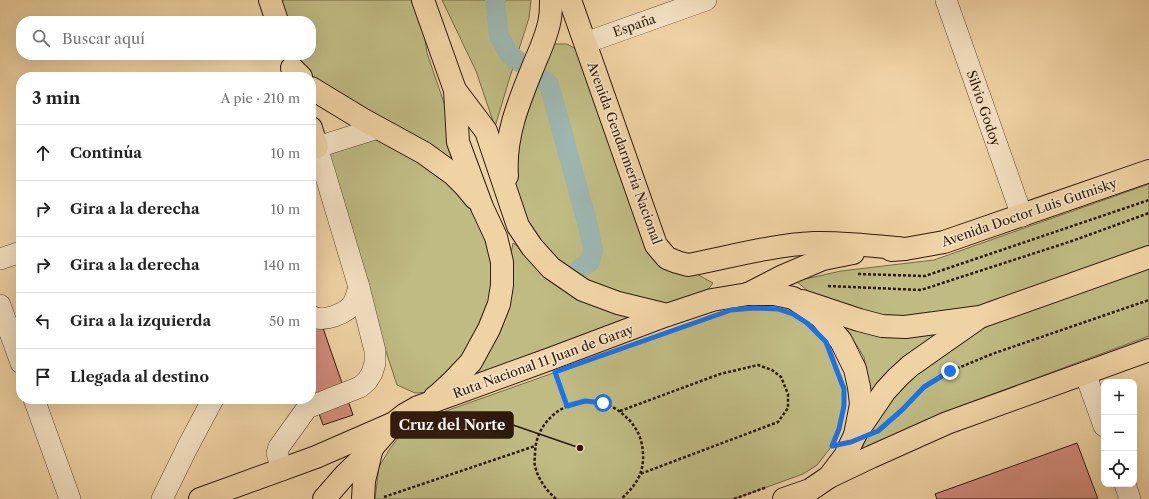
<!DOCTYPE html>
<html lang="es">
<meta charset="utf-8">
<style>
:root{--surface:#fff;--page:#f6f6f6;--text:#222;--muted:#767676;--line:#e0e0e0}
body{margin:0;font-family:"Libre Caslon Text",serif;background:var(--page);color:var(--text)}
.controls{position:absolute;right:12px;bottom:12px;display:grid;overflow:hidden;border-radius:8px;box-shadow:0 4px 16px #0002}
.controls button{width:36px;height:36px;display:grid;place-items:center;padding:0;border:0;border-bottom:1px solid var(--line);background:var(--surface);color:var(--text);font:20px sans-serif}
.stop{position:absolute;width:12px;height:12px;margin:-9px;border:3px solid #1a73e8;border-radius:50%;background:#fff}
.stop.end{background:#1a73e8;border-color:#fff;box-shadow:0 1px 4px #0008}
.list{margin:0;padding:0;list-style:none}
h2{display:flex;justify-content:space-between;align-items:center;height:52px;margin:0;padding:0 16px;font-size:17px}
h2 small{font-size:13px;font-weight:400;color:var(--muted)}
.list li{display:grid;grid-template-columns:26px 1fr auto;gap:12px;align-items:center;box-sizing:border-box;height:56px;padding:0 16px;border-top:1px solid var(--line)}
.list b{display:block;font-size:15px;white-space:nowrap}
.list em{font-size:13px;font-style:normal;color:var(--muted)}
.icon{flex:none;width:22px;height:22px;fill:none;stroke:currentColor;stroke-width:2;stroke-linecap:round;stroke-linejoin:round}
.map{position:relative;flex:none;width:1149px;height:499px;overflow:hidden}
.search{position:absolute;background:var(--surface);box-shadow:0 4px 16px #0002;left:16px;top:16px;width:300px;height:44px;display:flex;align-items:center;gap:10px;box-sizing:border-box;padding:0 14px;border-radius:16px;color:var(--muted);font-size:15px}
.panel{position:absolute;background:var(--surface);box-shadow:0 4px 16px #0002;left:16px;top:72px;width:300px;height:332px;border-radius:16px}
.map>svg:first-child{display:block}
</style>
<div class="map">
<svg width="1149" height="499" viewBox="0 0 1149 499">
<rect width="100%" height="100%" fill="#f0d3a4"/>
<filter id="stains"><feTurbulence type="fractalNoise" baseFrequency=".005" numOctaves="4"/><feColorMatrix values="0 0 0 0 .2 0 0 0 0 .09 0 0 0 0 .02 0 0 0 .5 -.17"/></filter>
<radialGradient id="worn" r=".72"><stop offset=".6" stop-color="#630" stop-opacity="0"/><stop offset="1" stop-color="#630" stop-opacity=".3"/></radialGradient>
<!-- green -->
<g fill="#bfbb82" stroke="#766a47">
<path d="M273,0H419L427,53L471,182L376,124L295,65L291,55H311V21H280Z"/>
<path d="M442,0H531L529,18L509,80L495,127L476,71Z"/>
<path d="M554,44H567L581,52L653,250L713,283L701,299L665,310L584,285L523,226L510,166L512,139Z"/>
<path d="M378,130L477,205L499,265L486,329L436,392L415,393L397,385L320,149Z"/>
<path d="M1149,184V336L945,412L862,450L873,408L864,357L838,316L796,281L841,271L934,260Z"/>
<path d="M513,243L547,268L660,315L447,392L505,285Z"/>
<path d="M754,308L778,309L793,314L807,323L826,342L844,389V406L839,429L832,446L817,465L803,474L734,499H375L379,467L389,450L401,434L429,417L731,310Z"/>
</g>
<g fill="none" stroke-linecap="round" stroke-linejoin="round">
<!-- canal -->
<g stroke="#9db6af" stroke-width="20">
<path d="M495,0L499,36L509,54L521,63"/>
<path d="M542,78L549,84L588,226L593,250L590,262L580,268"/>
</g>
</g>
<!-- building -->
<g fill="#d38b7b" stroke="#2d190c">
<path d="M314,302L353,415L323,425L311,391V303Z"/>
<path d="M1077,443L1098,499H937L935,494Z"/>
</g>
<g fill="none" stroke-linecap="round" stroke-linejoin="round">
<!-- minor casing -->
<g stroke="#5e4832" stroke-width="22">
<g id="minor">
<path d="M946,0L1022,216"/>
<path d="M585,43L706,0"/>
<path d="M311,149L378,128"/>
<path d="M0,259L21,252"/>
<path d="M0,305L21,363"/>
<path d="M311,316C323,323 347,314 354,302C356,297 358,291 359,287"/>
<path d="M1085,373L1104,426"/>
<path d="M34,399L70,499"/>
<path d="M282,470L277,453L279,447L307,408L360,387L367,381L372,373L375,363V351L359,287L317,147"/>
<path d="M1125,484L1130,499"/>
<path d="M162,499L187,448L213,399"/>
</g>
</g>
<!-- major casing -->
<g stroke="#2d190c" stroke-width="24">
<g id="major">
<path d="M270,0L277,21"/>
<path d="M570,0L656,245L667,258L677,262L688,265C730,257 772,245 814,243C844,242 875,246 905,249"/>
<path d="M311,128L317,147"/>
<path d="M891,250L905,249L944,242L1149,171"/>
<path d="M748,294L783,276L823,259L853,253"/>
<path d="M802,301L859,320L882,326L905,327L980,317L1149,257"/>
<path d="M855,435L885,391L898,377L910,366L977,319"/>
<path d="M829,477L871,457L947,423L1149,350"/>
<path d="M200,499L316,457L394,423"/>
</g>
</g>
<!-- highway casing -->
<g stroke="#2d190c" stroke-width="24">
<g id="highway">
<path d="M423,0L455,90L458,142L482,207L496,237L502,262V285L499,304L489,329L471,362L453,381L439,394L435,397"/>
<path d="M292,68L301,77"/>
<path d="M311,88L362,119L424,153L453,174L465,186L475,198"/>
<path d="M455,90L486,131L518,226L532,247L551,268L583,290L618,303L667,315"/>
<path d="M507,176C504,135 520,99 535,62C541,48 548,33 550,18C551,12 551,6 551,0"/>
<path d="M324,499L345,475L372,449"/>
<path d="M363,499L364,481L372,448L394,423L404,415L418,407L550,359L667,315L712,300L748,294H774L793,298L821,317L841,341L855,369L859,387L861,404L855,435L845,456L829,477L810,490L784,499"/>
</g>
</g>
<!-- path -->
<g stroke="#2d190c" stroke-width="2.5" stroke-dasharray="3 2" stroke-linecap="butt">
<path d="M858,274L925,276L1149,200"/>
<path d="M828,286L921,290L1072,241L1149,213"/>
<path d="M557,378L567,406"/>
<path d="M620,411L720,374L758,365L772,370L781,377L788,394V408L778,422L640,474"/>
<path d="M894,417L924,387L951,371L992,354L1149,300"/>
<path d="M384,497L535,446"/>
<path d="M556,499C546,490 538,479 535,466C534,462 535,458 535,454C535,423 563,399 594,402C606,403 617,408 626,417C634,424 640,434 642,445C646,469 639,483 621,499"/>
<path d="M734,499L767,487"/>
</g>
<!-- minor -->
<use href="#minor" stroke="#f5e2c4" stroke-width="21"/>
<!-- major -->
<use href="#major" stroke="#f0d3a4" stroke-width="22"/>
<!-- highway -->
<use href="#highway" stroke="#f0d3a4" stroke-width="22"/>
</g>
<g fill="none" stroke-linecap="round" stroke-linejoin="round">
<!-- route -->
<path stroke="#1a73e8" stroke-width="5" d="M603,403L585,401L567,406L555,372L731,310L754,308L778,309L793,314L807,323L826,342L844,389V406L839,429L832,446L851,442L878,431L902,410L924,387L950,371"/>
</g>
<g text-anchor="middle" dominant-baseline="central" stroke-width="3.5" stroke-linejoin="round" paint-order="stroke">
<!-- street labels -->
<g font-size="13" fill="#2d190c" stroke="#f5e2c4">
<text transform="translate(634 25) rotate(-19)">España</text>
<text transform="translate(984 108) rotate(71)">Silvio Godoy</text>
<text transform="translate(625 153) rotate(70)">Avenida Gendarmería Nacional</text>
<text transform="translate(1029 212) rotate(-19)">Avenida Doctor Luis Gutnisky</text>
<text transform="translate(543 361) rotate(-20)">Ruta Nacional 11 Juan de Garay</text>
</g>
</g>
<!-- callouts -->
<path fill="none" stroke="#2d190c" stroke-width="1.5" d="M580 448L513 425"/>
<circle fill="#2d190c" stroke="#f5e2c4" stroke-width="1.5" cx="580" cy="448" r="4"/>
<rect fill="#2d190c" stroke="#2d190c" stroke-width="1.5" x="391" y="412" width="122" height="26" rx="4"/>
<g font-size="14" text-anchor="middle" font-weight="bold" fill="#fff">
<text x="452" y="430">Cruz del Norte</text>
</g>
<rect width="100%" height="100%" filter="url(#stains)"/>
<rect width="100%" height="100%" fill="url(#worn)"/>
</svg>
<div class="controls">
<button>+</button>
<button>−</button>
<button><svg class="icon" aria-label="locate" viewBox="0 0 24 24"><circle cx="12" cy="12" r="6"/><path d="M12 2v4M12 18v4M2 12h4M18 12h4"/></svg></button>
</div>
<div class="stop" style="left:603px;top:403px"></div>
<div class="stop end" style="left:950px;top:371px"></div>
<div class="search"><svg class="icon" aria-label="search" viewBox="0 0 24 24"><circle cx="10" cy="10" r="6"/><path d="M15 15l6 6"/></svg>Buscar aquí</div>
<section class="panel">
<h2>3 min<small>A pie · 210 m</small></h2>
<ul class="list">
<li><svg class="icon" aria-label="ahead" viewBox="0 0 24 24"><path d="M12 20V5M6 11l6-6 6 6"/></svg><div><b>Continúa</b></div><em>10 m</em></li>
<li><svg class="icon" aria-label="right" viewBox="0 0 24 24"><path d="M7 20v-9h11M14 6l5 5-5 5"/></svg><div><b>Gira a la derecha</b></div><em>10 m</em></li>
<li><svg class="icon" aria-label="right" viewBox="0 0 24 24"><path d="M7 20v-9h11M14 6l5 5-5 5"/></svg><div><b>Gira a la derecha</b></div><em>140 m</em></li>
<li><svg class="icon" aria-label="left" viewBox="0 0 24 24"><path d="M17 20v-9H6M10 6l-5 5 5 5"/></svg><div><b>Gira a la izquierda</b></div><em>50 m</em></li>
<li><svg class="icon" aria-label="arrive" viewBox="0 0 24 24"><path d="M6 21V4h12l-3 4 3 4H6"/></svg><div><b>Llegada al destino</b></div></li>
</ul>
</section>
</div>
